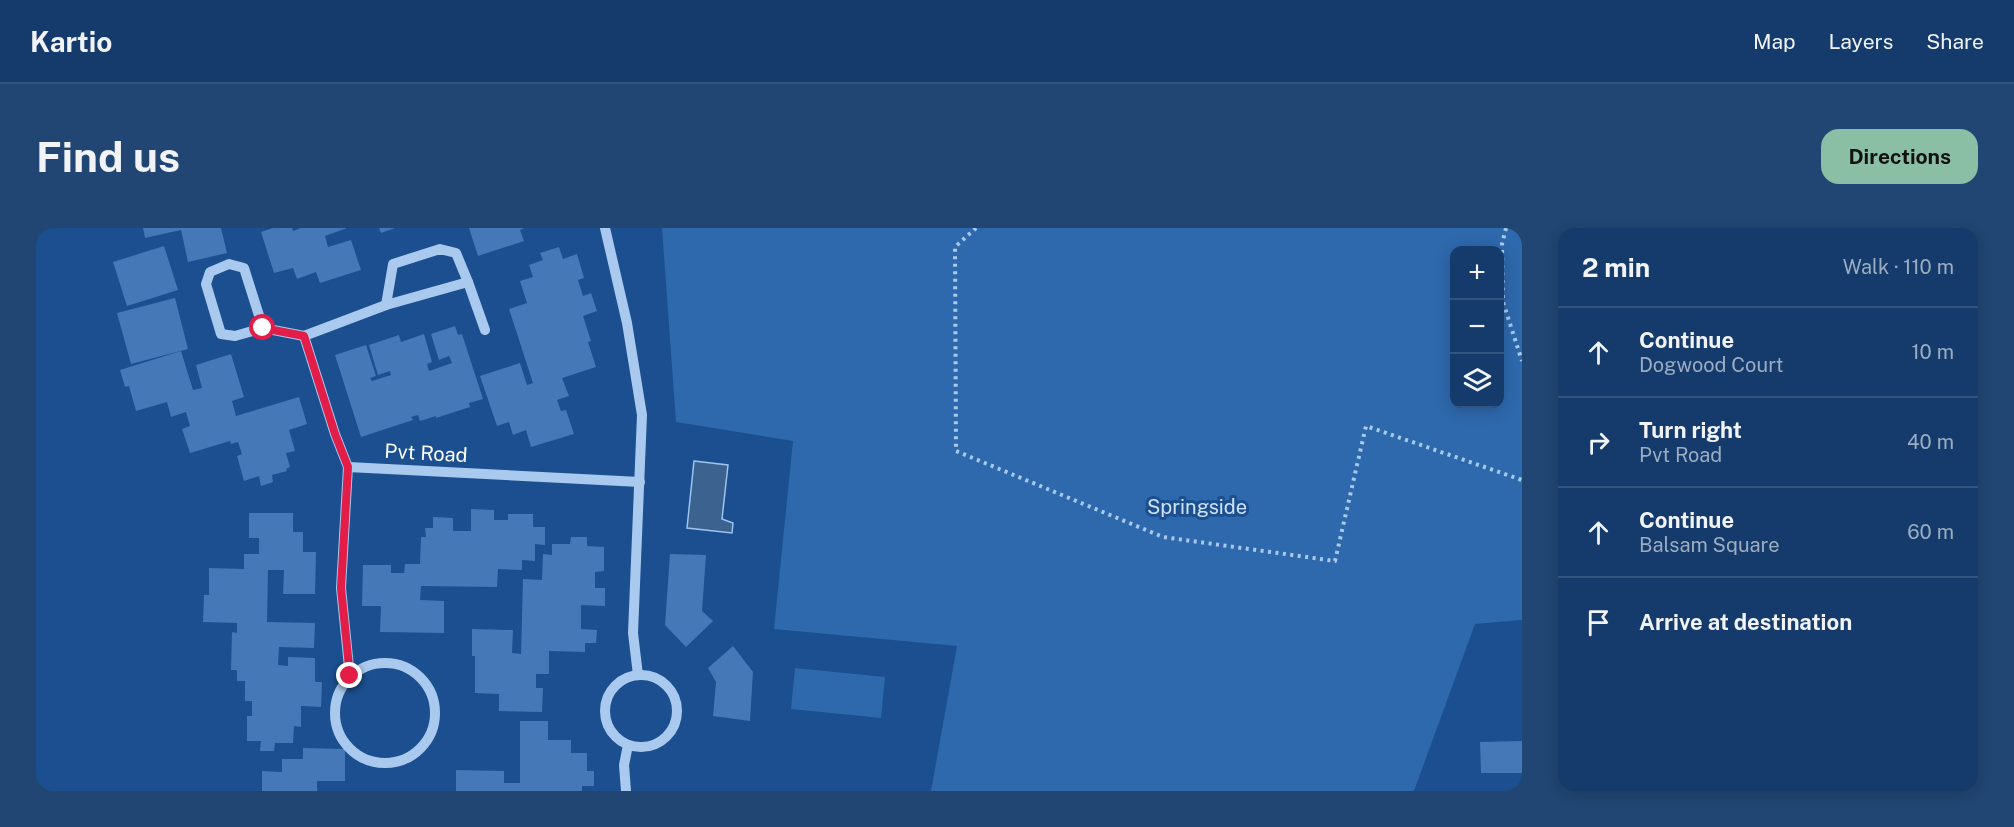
<!DOCTYPE html>
<meta charset="utf-8">
<style>
:root{--surface:#143b6b;--page:#214673;--text:#f1f3f6;--muted:#9dadc1;--line:#33557e;--accent:#8abfa5}
body{margin:0;font-family:"Public Sans",sans-serif;background:var(--page);color:var(--text)}
.controls{position:absolute;right:18px;top:18px;display:grid;overflow:hidden;border-radius:12px;box-shadow:0 3px 15px #0003}
.controls button{width:54px;height:54px;display:grid;place-items:center;padding:0;border:0;border-bottom:2px solid var(--line);background:var(--surface);color:var(--text);font:30px sans-serif}
.stop{position:absolute;width:18px;height:18px;margin:-14px;border:4px solid #e11d48;border-radius:50%;background:#fff}
.stop.end{background:#e11d48;border-color:#fff;box-shadow:0 2px 6px #0008}
.list{margin:0;padding:0;list-style:none}
h2{display:flex;justify-content:space-between;align-items:center;height:78px;margin:0;padding:0 24px;font-size:26px}
h2 small{font-size:20px;font-weight:400;color:var(--muted)}
.list li{display:grid;grid-template-columns:39px 1fr auto;gap:18px;align-items:center;box-sizing:border-box;height:90px;padding:0 24px;border-top:2px solid var(--line)}
.list b{display:block;font-size:22px;white-space:nowrap}
.list p{margin:0;font-size:20px;white-space:nowrap;color:var(--muted)}
.list em{font-size:20px;font-style:normal;color:var(--muted)}
.icon{flex:none;width:33px;height:33px;fill:none;stroke:currentColor;stroke-width:2;stroke-linecap:round;stroke-linejoin:round}
.map{position:relative;flex:none;width:1486px;height:563px;overflow:hidden;border-radius:18px}
header{display:flex;align-items:center;gap:36px;box-sizing:border-box;height:84px;padding:0 30px;background:var(--surface);border-bottom:2px solid var(--line)}
header strong{font-size:28px}
nav{display:flex;gap:33px;margin-inline-start:auto;font-size:21px}
.intro{display:flex;align-items:center;justify-content:space-between;box-sizing:border-box;height:144px;padding:0 36px}
h1{margin:0;font-size:42px}
.button{padding:15px 27px;border-radius:18px;background:var(--accent);color:#111;font-size:21px;font-weight:700}
main{display:flex;gap:36px;padding:0 36px}
aside{flex:1;background:var(--surface);border-radius:18px;box-shadow:0 3px 15px #0003}
.map>svg:first-child{display:block}
</style>
<header>
<strong>Kartio</strong>
<nav><a>Map</a><a>Layers</a><a>Share</a></nav>
</header>
<div class="intro"><h1>Find us</h1><a class="button">Directions</a></div>
<main>
<div class="map">
<svg width="1486" height="563" viewBox="0 0 1486 563">
<rect width="100%" height="100%" fill="#1b4f8f"/>
<!-- green -->
<g fill="#2e69ad" fill-rule="evenodd">
<path d="M626,0H1486V392L1439,396L1378,563H895L921,418L738,401L757,213L640,194ZM1464,22V176H1418V22Z"/>
<path d="M759,440L849,449L845,490L755,481Z"/>
</g>
<!-- water -->
<path fill="#3c6290" stroke="#9cc4f0" stroke-width="1.5" d="M658,233L692,237L686,291L697,295L696,305L651,300Z"/>
<!-- building -->
<g fill="#4478b7">
<path d="M107,0H185L191,25L152,34L145,2L109,10Z"/>
<path d="M237,0H256L257,3L265,0H311L289,8L292,19L315,12L325,42L284,55L280,44L261,51L257,40L238,45L225,4Z"/>
<path d="M343,0H359L345,5Z"/>
<path d="M433,0H488L484,2L488,13L442,28Z"/>
<path d="M128,18L142,62L91,78L77,34Z"/>
<path d="M523,19L527,31L541,26L548,50L542,52L547,68L555,65L561,83L547,88L555,113L552,114L560,139L526,150L533,168L521,172L525,183L530,182L538,206L495,219L490,202L477,207L473,194L461,198L444,148L484,135L491,157L497,155L473,81L491,75L484,53L497,49L493,37L507,32L504,25Z"/>
<path d="M139,70L152,121L95,136L81,85Z"/>
<path d="M419,98L422,107L426,106L447,171L433,175L434,179L400,190V188L384,193L382,187L375,189L377,192L325,209L299,127L330,117L340,148L334,150L336,153L355,147L354,143L342,147L333,117L363,107L365,114L388,106L396,134L391,136L393,143L416,135L413,128L403,132L395,106Z"/>
<path d="M145,123L157,162L166,160L160,137L195,126L208,169L196,173L200,188L263,169L271,196L253,202L259,223L250,225L254,239L250,241L251,243L236,247L237,254L225,258L223,248L208,253L201,228L206,226L202,214L195,216L194,213L154,225L146,201L154,198L150,184L135,189L131,174L100,183L93,158L89,159L84,142Z"/>
<path d="M435,281L458,282V292H472V286H497V299H509V317L499,316V333L486,332V342L462,341L461,359L385,358L384,372L408,373V405L344,404L345,378H326L327,337H355V345H368L369,336H384L385,309H390L389,300H397V289L417,290V303H435Z"/>
<path d="M213,285H257V304H267V324H280L279,366H247L248,342H232L231,394L279,395L278,420L243,419L242,437L252,438V429L279,430V454H286L285,479L265,478V499L258,498L257,515H239L238,523H224L225,513H211V488H216V473H209V453H201V442H195L196,404L201,405V395L167,394L168,367H173V340L208,341V326H223V310H213Z"/>
<path d="M535,309H551V318L568,319V343L559,344V360H569V378L545,377V401L561,402L560,415H549V424L513,423V446H500V460H507L506,484L463,483V466L439,465V428H436V401L477,402L476,425L485,426L487,351L506,352L507,326L516,327V316H534Z"/>
<path d="M634,326L670,327L666,383L677,393L650,419L629,397Z"/>
<path d="M697,418L717,444L714,493L677,488L680,454L672,440Z"/>
<path d="M484,493H512V512H535V525H551V543H558V558H546V563H420V542L468,543V555H484Z"/>
<path d="M1486,513V545H1445L1444,514Z"/>
<path d="M267,520L309,521V553H281V563H226V543L246,544V531H267Z"/>
</g>
<g fill="none" stroke-linecap="round" stroke-linejoin="round">
<!-- path -->
<g stroke="#a9c9ee" stroke-width="4" stroke-dasharray="3 4.5" stroke-linecap="butt">
<path d="M940,0L919,19L920,223L1127,309L1299,333L1330,198L1486,252"/>
<path d="M1470,0L1466,16L1467,74L1486,133"/>
</g>
<!-- minor -->
<g stroke="#a9c9ee" stroke-width="10">
<path d="M569,0L591,95L606,187L597,405L602,447"/>
<path d="M350,77L357,36L404,21L420,25L432,54L449,102"/>
<path d="M227,100L199,108L185,106L170,56L174,44L193,36L208,40L227,100L268,108"/>
<path d="M268,108L299,206L312,239L305,360L314,449"/>
<path d="M268,108L350,77L432,54"/>
<path d="M312,239L604,254"/>
<circle cx="349" cy="485" r="50"/>
<circle cx="605" cy="483" r="36"/>
<path d="M590,563L588,537L592,517"/>
</g>
</g>
<g fill="none" stroke-linecap="round" stroke-linejoin="round">
<!-- route -->
<path stroke="#e11d48" stroke-width="8" d="M227,100L268,108L299,206L312,239L305,360L314,448"/>
</g>
<g text-anchor="middle" dominant-baseline="central" stroke-width="6" stroke-linejoin="round" paint-order="stroke">
<!-- street labels -->
<g font-size="20" fill="#fff" stroke="#1b4f8f">
<text transform="translate(390 225) rotate(3)">Pvt Road</text>
</g>
<!-- park labels -->
<g font-size="20" fill="#cfe3fa" stroke="#1b4f8f">
<text x="1161" y="279">Springside</text>
</g>
</g>
</svg>
<div class="controls">
<button>+</button>
<button>−</button>
<button><svg class="icon" aria-label="layers" viewBox="0 0 24 24"><path d="M12 4l9 5-9 5-9-5zM3 14l9 5 9-5"/></svg></button>
</div>
<div class="stop" style="left:227px;top:100px"></div>
<div class="stop end" style="left:314px;top:448px"></div>
</div>
<aside>
<h2>2 min<small>Walk · 110 m</small></h2>
<ul class="list">
<li><svg class="icon" aria-label="ahead" viewBox="0 0 24 24"><path d="M12 20V5M6 11l6-6 6 6"/></svg><div><b>Continue</b><p>Dogwood Court</p></div><em>10 m</em></li>
<li><svg class="icon" aria-label="right" viewBox="0 0 24 24"><path d="M7 20v-9h11M14 6l5 5-5 5"/></svg><div><b>Turn right</b><p>Pvt Road</p></div><em>40 m</em></li>
<li><svg class="icon" aria-label="ahead" viewBox="0 0 24 24"><path d="M12 20V5M6 11l6-6 6 6"/></svg><div><b>Continue</b><p>Balsam Square</p></div><em>60 m</em></li>
<li><svg class="icon" aria-label="arrive" viewBox="0 0 24 24"><path d="M6 21V4h12l-3 4 3 4H6"/></svg><div><b>Arrive at destination</b></div></li>
</ul>
</aside>
</main>
